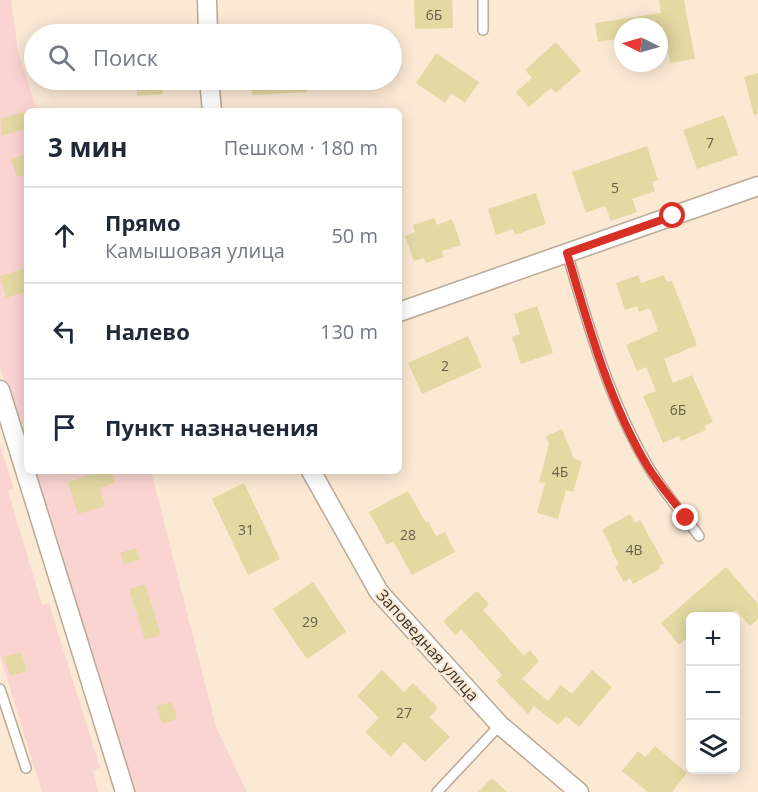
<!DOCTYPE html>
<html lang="ru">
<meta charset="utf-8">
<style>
:root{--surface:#fff;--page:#f2f2f3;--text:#1f2937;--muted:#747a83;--line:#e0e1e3}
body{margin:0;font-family:"Open Sans",sans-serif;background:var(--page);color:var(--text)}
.controls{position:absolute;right:18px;bottom:18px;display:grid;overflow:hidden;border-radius:9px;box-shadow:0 3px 15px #0003}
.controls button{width:54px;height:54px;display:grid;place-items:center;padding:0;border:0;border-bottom:2px solid var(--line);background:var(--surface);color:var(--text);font:30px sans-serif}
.compass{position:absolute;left:614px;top:18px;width:54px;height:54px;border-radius:50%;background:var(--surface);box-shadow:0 3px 15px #0003;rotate:275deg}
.stop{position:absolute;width:18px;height:18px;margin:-14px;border:4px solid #d93025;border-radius:50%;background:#fff}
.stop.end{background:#d93025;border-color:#fff;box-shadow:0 2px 6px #0008}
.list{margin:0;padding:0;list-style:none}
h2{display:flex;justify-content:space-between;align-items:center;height:78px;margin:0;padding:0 24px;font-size:26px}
h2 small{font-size:20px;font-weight:400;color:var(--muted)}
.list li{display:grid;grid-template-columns:39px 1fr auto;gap:18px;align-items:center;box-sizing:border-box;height:96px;padding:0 24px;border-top:2px solid var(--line)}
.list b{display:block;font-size:22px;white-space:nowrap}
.list p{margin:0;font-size:20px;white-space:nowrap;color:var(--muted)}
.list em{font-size:20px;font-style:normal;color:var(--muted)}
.icon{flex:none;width:33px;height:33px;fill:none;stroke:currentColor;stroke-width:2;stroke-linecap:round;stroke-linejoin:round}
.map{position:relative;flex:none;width:758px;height:792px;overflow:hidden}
.search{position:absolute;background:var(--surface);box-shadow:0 3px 15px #0003;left:24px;top:24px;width:378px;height:66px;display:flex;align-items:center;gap:15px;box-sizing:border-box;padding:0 21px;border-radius:33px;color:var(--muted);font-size:22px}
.panel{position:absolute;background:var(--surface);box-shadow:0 3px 15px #0003;left:24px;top:108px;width:378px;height:366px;border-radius:9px}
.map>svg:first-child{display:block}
</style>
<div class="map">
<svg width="758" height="792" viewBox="0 0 758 792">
<rect width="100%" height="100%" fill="#fbe9d4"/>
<!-- green -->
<g fill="#fad4d1">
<path d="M0,0H11L18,51L37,111H27V455L0,366Z"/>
<path d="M0,445L14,489L8,491L42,605L49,604L100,768L93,770L98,792H42L0,656Z"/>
<path d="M32,471H151L216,727L247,792H129Z"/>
</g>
<!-- building -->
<g fill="#e4d9a3">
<path d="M414,0H452L453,28L415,29Z"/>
<path d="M659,0H684L695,59L670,63L663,27H623V38L598,42L595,23L661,13Z"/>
<path d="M556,42L581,71L556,93L551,88L529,107L516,92L532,78L525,70Z"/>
<path d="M436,53L479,82L465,103L451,93L445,103L416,83Z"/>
<path d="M758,73V114L754,115L744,77Z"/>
<path d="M136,80H162L163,94L137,96Z"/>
<path d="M251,80H306L307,92L252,95Z"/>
<path d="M27,111V128L2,136L0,119Z"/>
<path d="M724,115L738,155L697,169L683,130Z"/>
<path d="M647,146L658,180L652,182L655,191L632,199L637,212L611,221L605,206L586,213L572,172Z"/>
<path d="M27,154V174L17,177L11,159Z"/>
<path d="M536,193L546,224L515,235L513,229L496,235L488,209Z"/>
<path d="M434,218L437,225L452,219L461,245L442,251L444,257L426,263L424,258L414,261L405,236L415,232L413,225Z"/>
<path d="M27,268V291L6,298L0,276Z"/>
<path d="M638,275L641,283L664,275L667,282L672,281L697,345L664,359L673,383L692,375L713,422L704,426L706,430L681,441L679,436L663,443L643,396L656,391L646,367L637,371L626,345L658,331L650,308L639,312L637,306L625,310L616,283Z"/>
<path d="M537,306L553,353L521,364L512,337L520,334L514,314Z"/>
<path d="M468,336L482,367L422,394L408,363Z"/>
<path d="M562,429L574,459L582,461L573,492L566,490L558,519L537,513L545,483L539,482L549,444L546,436Z"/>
<path d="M103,471H111L114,483L100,488L105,506L78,514L68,482Z"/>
<path d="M244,483L280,559L248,575L212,499Z"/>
<path d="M408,491L426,523L428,521L436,536L445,532L455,552L412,575L393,541L387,545L369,512Z"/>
<path d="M630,514L635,523L640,520L664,563L659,566L661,568L633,584L630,578L624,582L615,567L619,564L611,550L612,549L602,530Z"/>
<path d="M136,548L140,560L124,564L120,553Z"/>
<path d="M726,567L758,604V619L750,626L736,610L728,616H690V635L679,645L661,623Z"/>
<path d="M313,582L346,632L307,659L273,609Z"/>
<path d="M145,584L161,635L145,640L129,589Z"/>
<path d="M477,591L489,604L483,610L495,623L524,656L530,650L539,661L522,679L548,701L561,685L572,694L592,670L612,687L579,727L566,716L558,725L534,706L528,714L496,681L502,675L461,629L455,635L443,621Z"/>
<path d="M21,652L27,671L10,676L4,657Z"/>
<path d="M382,670L404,692L413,683L438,708L429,717L450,737L425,762L404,742L391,757L365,732L379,718L357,696Z"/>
<path d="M172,702L177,719L162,724L157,706Z"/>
<path d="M655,746L687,773L672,792H648L622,771L638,751L645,757Z"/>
<path d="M492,778L507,792H478Z"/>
</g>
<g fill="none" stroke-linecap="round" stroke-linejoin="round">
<!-- service casing -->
<g stroke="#b9a995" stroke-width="12">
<g id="service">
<path d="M483,0V30"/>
<path d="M567,253C588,325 609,400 648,466C662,490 682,513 699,536"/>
<path d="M0,689L26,768"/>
<path d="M437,792L500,725"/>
</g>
</g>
<!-- minor casing -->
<g stroke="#b9a995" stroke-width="21">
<g id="minor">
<path d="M207,0L208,34"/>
<path d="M209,80L212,111"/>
<path d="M399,312L758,186"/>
<path d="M0,390L125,792"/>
<path d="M311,471L379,592L500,725L579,792"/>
</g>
</g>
<!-- service -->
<use href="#service" stroke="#fff" stroke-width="9"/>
<!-- minor -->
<use href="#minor" stroke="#fff" stroke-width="18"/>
</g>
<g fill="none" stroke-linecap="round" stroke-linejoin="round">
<!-- route -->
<path stroke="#d93025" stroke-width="8" d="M673,216L567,253C588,325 609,402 648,467C659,485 674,501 686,518"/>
</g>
<g text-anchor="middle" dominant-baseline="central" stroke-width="4.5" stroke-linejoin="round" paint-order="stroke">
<!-- number labels -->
<g font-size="14" fill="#665e4a">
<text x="434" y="14">6Б</text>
<text x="710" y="142">7</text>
<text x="615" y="187">5</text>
<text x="445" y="365">2</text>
<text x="678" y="409">6Б</text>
<text x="560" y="471">4Б</text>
<text x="246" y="529">31</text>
<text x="408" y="534">28</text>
<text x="634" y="549">4В</text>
<text x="310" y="621">29</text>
<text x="404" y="712">27</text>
</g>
<!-- street labels -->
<g font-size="16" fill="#3c352d" stroke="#fbe9d4">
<text transform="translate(428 645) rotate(48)">Заповедная улица</text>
</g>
</g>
</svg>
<div class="controls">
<button>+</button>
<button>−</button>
<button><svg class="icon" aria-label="layers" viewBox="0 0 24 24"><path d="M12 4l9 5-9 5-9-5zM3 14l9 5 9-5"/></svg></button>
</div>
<svg class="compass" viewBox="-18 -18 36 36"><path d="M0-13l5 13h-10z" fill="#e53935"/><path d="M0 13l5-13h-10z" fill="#747a83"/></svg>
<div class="stop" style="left:673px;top:216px"></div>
<div class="stop end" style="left:686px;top:518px"></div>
<div class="search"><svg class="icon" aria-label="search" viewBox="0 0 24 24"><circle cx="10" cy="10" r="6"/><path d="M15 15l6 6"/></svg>Поиск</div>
<section class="panel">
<h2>3 мин<small>Пешком · 180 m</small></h2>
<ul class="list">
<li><svg class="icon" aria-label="ahead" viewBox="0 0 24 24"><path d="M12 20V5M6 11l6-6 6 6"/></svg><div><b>Прямо</b><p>Камышовая улица</p></div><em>50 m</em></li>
<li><svg class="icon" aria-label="left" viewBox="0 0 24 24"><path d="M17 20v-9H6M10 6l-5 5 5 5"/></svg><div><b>Налево</b></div><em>130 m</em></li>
<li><svg class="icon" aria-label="arrive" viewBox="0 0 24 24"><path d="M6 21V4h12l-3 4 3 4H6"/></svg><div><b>Пункт назначения</b></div></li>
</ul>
</section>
</div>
